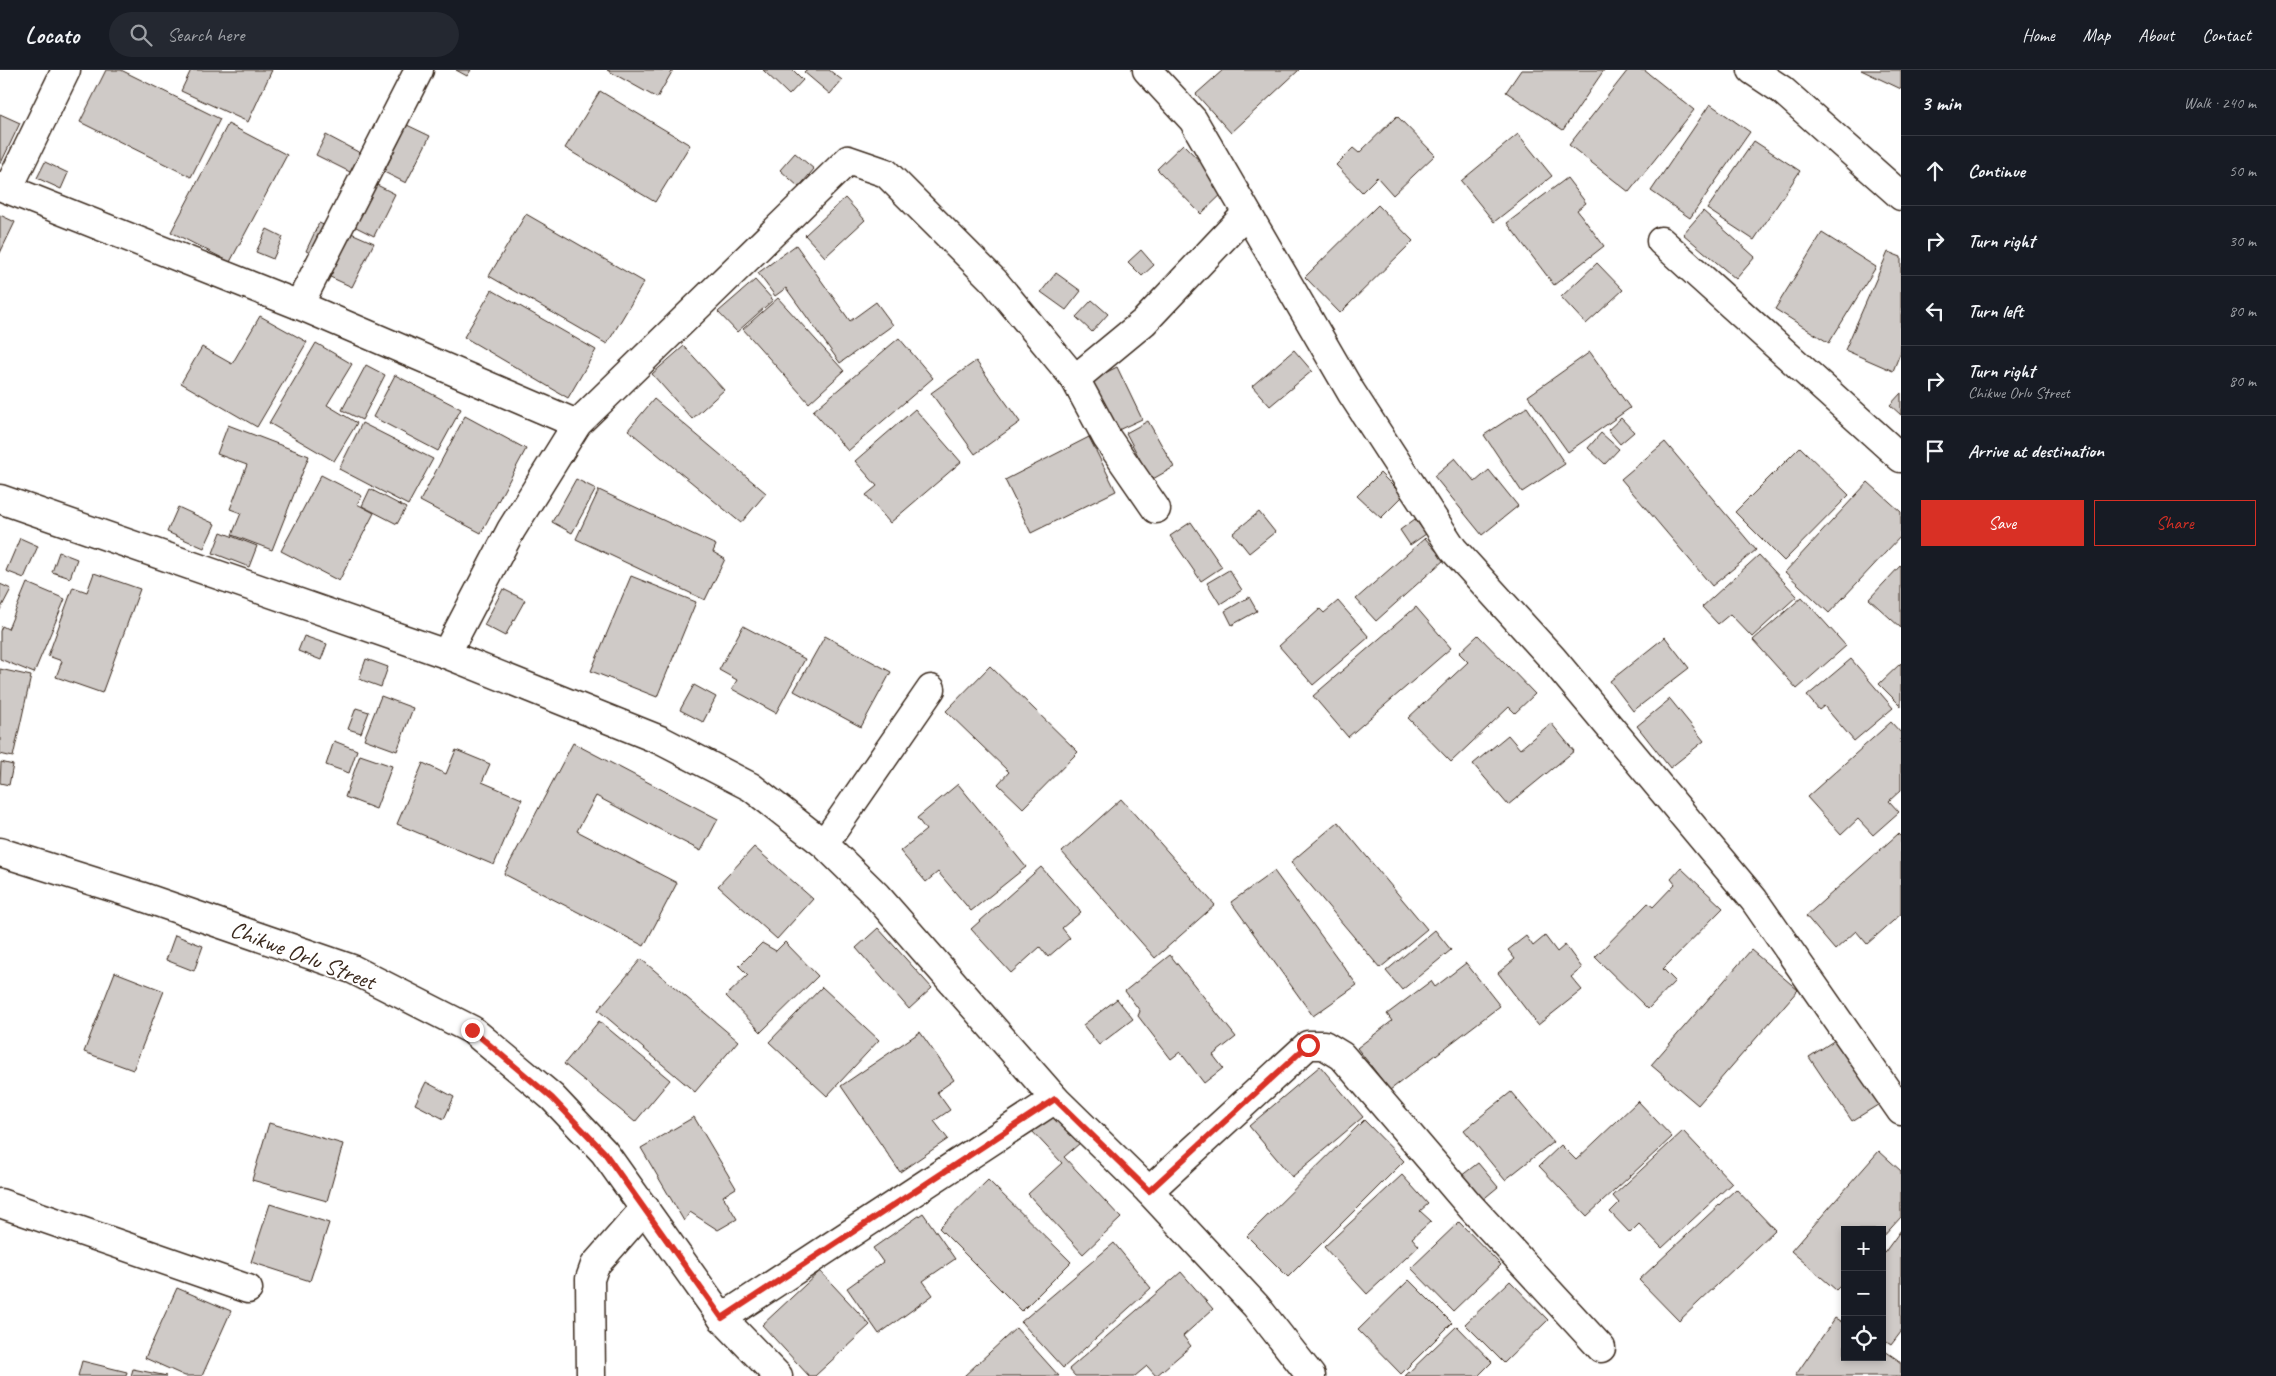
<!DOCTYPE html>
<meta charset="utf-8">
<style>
:root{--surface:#171b24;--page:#242831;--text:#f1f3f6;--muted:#9ea1a6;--line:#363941;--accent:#d93025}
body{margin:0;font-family:Caveat,sans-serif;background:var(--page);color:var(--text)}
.controls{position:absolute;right:15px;bottom:15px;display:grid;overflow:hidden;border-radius:0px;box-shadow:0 2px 8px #0003}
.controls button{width:45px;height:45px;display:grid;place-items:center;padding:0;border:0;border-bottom:1px solid var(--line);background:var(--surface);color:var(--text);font:25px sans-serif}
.stop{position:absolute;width:15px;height:15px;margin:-11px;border:4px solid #d93025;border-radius:50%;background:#fff}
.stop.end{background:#d93025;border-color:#fff;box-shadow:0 1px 5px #0008}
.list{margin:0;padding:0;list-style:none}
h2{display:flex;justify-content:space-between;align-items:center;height:65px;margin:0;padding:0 20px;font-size:21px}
h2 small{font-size:16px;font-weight:400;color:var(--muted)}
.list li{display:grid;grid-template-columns:32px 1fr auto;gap:15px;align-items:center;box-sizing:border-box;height:70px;padding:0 20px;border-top:1px solid var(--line)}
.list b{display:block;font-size:19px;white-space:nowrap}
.list p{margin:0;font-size:16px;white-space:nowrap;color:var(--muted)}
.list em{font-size:16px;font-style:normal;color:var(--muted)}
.actions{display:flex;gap:10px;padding:15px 20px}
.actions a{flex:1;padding:11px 0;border:1px solid var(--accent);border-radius:0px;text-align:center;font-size:18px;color:var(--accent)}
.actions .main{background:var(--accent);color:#fff}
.icon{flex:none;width:28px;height:28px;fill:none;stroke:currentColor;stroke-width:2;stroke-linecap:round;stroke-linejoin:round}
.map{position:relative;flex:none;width:1901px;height:1306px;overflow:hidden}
header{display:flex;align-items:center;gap:30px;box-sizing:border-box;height:70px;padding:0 25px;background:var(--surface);border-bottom:1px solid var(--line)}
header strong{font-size:24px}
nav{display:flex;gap:28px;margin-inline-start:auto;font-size:18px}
.search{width:350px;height:45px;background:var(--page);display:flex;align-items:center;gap:12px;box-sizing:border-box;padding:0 18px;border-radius:28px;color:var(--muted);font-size:19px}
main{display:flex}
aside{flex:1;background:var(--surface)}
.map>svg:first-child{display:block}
</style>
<header>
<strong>Locato</strong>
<div class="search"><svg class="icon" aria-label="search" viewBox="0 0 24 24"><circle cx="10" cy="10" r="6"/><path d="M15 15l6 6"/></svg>Search here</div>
<nav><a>Home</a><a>Map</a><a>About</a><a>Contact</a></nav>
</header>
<main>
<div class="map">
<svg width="1901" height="1306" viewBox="0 0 1901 1306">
<rect width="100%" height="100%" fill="#fff"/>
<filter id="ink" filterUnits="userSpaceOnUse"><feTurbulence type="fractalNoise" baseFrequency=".02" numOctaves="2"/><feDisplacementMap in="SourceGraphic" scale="10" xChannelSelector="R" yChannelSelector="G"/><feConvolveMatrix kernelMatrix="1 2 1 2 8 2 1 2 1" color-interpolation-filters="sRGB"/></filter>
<g filter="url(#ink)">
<!-- building -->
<g fill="#cfcac7" stroke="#3b2a1e">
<path d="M106,0H121L220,49L191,107L80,52Z"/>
<path d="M191,0H272L248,52L181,21Z"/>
<path d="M456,0H471L467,6Z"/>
<path d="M607,0H673L657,28Z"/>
<path d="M763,0H793L803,10L789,25Z"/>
<path d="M806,0H829L842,10L830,24L804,2Z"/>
<path d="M1223,0H1299L1231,63L1196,24Z"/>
<path d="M1521,0H1604L1563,60L1506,22Z"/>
<path d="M1628,0H1644L1694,40L1629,122L1569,75Z"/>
<path d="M1861,0H1901V19Z"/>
<path d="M600,21L690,75L655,132L565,78Z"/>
<path d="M1710,34L1750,62L1690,148L1651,121Z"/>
<path d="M0,44L20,53L1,93H0Z"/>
<path d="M1397,46L1435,85L1393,125L1377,107L1362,122L1336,95L1353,78L1359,83Z"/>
<path d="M228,54L287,85L230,192L171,162Z"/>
<path d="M407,55L430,66L406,113L384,102Z"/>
<path d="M1518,64L1552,106L1494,152L1461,111Z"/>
<path d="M326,65L364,85L354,104L316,85Z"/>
<path d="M1754,71L1800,101L1754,170L1707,139Z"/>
<path d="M1183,74L1227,119L1201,144L1157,99Z"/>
<path d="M795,83L814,99L799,117L780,100Z"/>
<path d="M45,92L68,103L61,119L37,108Z"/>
<path d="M1567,108L1586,133L1577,140L1604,176L1554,215L1507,153Z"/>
<path d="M373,113L395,124L374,166L352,155Z"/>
<path d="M845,128L865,150L825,187L805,165Z"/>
<path d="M1378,135L1413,171L1340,243L1305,207Z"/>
<path d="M1703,141L1755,187L1736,209L1683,164Z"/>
<path d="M526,144L644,212L607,274L489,206Z"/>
<path d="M0,145L15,152L0,183Z"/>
<path d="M319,153L333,159L321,188L306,181Z"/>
<path d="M267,159L283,167L273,189L256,182Z"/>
<path d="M349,162L374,173L352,217L328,206Z"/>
<path d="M1822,163L1876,197L1829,273L1775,239Z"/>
<path d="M796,175L850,251L876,232L893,255L840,293L786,218L775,226L758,203Z"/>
<path d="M1141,180L1154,195L1142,206L1128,192Z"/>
<path d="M1888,182L1901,187V281L1893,301L1845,280Z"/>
<path d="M1597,193L1623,220L1586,254L1561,227Z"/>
<path d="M1056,203L1081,221L1066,240L1041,222Z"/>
<path d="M755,210L773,230L737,262L718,242Z"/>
<path d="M492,220L596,280L568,328L464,267Z"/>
<path d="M778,228L844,301L809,333L743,259Z"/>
<path d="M1092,230L1108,244L1092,262L1076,247Z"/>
<path d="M260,246L307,272L257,357L181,313L202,277L232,294Z"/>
<path d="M899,268L933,308L848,381L813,341Z"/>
<path d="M316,273L352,294L327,335L357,353L334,391L269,353Z"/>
<path d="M684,276L724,320L692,349L652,304Z"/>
<path d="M1294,280L1312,301L1270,336L1252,316Z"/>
<path d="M1590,282L1630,338L1568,382L1528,326Z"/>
<path d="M976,291L1020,352L975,384L931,323Z"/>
<path d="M366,295L385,305L362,350L342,340Z"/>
<path d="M1117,297L1142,349L1114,362L1089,311Z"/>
<path d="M395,305L461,339L438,381L373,347Z"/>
<path d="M1901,323V345L1890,335Z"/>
<path d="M654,329L766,423L741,453L628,360Z"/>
<path d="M1527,337L1565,394L1522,422L1484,365Z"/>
<path d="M915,339L961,392L890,453L866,425L877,416L855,391Z"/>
<path d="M465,346L526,379L481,463L420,431Z"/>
<path d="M1621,348L1634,362L1620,374L1608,360Z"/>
<path d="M1148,351L1174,397L1151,410L1126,363Z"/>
<path d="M362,353L433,389L408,435L339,399Z"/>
<path d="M228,355L309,386L272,480L232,465L241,443L230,439L247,395L217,384Z"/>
<path d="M1601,363L1619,379L1605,394L1588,378Z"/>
<path d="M1089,367L1116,421L1031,463L1005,410Z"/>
<path d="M1665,372L1756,480L1712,516L1621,409Z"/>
<path d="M1800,377L1849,425L1784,491L1735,442Z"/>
<path d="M1455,388L1475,412L1489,400L1518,436L1482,465L1434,406Z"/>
<path d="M1380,403L1403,426L1381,448L1357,426Z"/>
<path d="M321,405L362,426L357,434L374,443L339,511L281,481Z"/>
<path d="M576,409L596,419L572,463L552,452Z"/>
<path d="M1868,412L1901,442V466L1829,543L1785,502Z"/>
<path d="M370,419L406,438L397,454L362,436Z"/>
<path d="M599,420L716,475L713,482L725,489L705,530L576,469Z"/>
<path d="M178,437L215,454L204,478L167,462Z"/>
<path d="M1259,442L1275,462L1249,483L1233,463Z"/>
<path d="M1415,449L1426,464L1410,475L1400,460Z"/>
<path d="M1191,452L1222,497L1201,511L1170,466Z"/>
<path d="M221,462L257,476L249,497L213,483Z"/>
<path d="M20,468L38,476L24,508L6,501Z"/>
<path d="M1425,468L1444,490L1376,551L1356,529Z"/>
<path d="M59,482L77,489L70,508L52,502Z"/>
<path d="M1759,485L1797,526L1752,567L1730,544L1718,554L1702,537Z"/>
<path d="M1901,495V558L1869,529Z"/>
<path d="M1229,500L1242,520L1220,534L1207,513Z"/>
<path d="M94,503L140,519L102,623L56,607L62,591L48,586L73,517L87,522Z"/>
<path d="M631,506L696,532L657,627L591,601Z"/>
<path d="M27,513L65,529L34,603L0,589V561L2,556L8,559Z"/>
<path d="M0,514L11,519L0,540Z"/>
<path d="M503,519L525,530L505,566L484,555Z"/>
<path d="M1249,527L1257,541L1232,555L1225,541Z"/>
<path d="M1802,527L1846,576L1797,619L1753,570Z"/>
<path d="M1338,531L1369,567L1313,615L1279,576L1320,539L1324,543Z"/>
<path d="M1416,537L1451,578L1348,667L1313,626Z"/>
<path d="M743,556L805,589L776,643L732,619L737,610L719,600Z"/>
<path d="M1478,565L1535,624L1515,643L1509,637L1451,692L1408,648L1468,592L1459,583Z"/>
<path d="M304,566L327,574L321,590L298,581Z"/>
<path d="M825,566L891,602L861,657L794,621Z"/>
<path d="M1665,567L1689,598L1633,641L1610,611Z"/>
<path d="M366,589L388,597L381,617L359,609Z"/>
<path d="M1851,589L1893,638L1854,671L1824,636L1819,640L1807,626Z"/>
<path d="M1901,593V636L1879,614Z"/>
<path d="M990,596L1078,682L1023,738L998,714L1009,702L946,641Z"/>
<path d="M0,599L31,606L13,687L0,684Z"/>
<path d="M694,615L716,627L703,652L680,640Z"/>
<path d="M381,626L413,638L397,681L364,669Z"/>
<path d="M1670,629L1704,671L1670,698L1637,656Z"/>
<path d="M356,638L369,642L361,663L348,659Z"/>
<path d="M1891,652L1901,663V720L1889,731L1899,742L1873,765L1858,749L1841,765L1807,727Z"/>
<path d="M1551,653L1574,681L1508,735L1473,694L1508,665L1520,679Z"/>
<path d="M334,671L357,680L349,703L326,695Z"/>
<path d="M573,673L718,749L701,781L596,726L577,761L677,813L644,876L504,804Z"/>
<path d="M456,680L490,694L482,712L522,729L494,795L397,754L423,693L446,704Z"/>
<path d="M360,685L392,696L376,739L345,727Z"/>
<path d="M1,692L13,695L9,715L0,713Z"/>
<path d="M958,714L1026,797L971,841L938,802L926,812L900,781L926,760L917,748Z"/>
<path d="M1121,729L1215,835L1155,888L1062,782Z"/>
<path d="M1338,752L1427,859L1380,898L1291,792Z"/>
<path d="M1898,764L1901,767V844L1867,874L1856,861L1835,880L1806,846Z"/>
<path d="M754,777L813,829L777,869L718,816Z"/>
<path d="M1041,797L1081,842L1062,858L1070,868L1048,887L1040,877L1011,903L971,859Z"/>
<path d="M1681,798L1723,838L1663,899L1675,911L1648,939L1595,887L1648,833L1653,837L1675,814L1671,809Z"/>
<path d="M1274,801L1357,915L1313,946L1231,832Z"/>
<path d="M878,858L932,918L909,939L856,878Z"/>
<path d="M1435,860L1451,880L1402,920L1386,901Z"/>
<path d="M175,865L203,876L194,901L166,890Z"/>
<path d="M1526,866L1533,876L1545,866L1557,882L1565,875L1582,898L1571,907L1582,920L1538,955L1498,903L1515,889L1508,880Z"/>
<path d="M785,872L818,906L761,962L726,926L748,905L739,896L762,873L776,881Z"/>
<path d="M1751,880L1798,920L1698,1035L1651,995Z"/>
<path d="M1170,885L1236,967L1213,985L1223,998L1204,1013L1180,982L1171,989L1138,946L1140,941L1125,921Z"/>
<path d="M641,889L738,971L695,1022L598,940Z"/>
<path d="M1466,893L1500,936L1390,1020L1357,978L1392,951L1387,944L1431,911L1435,917Z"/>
<path d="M115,902L164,921L133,1000L84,982Z"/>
<path d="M822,917L879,970L827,1026L769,972Z"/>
<path d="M1117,929L1133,949L1099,975L1083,955Z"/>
<path d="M599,951L670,1010L635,1052L564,994Z"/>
<path d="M920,962L954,1010L937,1022L950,1040L934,1051L948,1069L900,1102L841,1016Z"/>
<path d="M1838,968L1881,1033L1852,1051L1809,987Z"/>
<path d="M1320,996L1363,1047L1292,1107L1249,1056Z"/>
<path d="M426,1012L454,1027L444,1049L415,1034Z"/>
<path d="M1511,1022L1553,1072L1505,1110L1464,1060Z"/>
<path d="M1638,1031L1672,1067L1587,1146L1539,1096L1561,1075L1576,1090Z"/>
<path d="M1051,1042L1080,1073L1064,1087L1121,1148L1083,1184L1028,1124L1062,1093L1031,1060Z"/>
<path d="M694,1047L736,1118L723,1126L737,1149L718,1160L690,1142L684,1151L641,1078Z"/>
<path d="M1364,1050L1404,1091L1288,1207L1247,1166Z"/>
<path d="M269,1053L343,1074L327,1131L252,1110Z"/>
<path d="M1683,1061L1732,1113L1662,1178L1639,1154L1630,1163L1610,1142L1619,1133L1613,1126Z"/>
<path d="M1879,1081L1901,1101V1147L1882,1168V1160H1845V1211L1836,1220L1791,1181Z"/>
<path d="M1478,1093L1498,1117L1481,1131L1461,1106Z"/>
<path d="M1402,1105L1428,1134L1420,1141L1431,1151L1412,1168L1419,1176L1367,1224L1324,1177Z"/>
<path d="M988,1110L1071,1192L1022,1241L939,1158Z"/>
<path d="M1736,1119L1775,1160L1679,1251L1639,1210Z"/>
<path d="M270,1134L329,1153L310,1211L251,1192Z"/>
<path d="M923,1143L955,1189L923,1211L933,1225L879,1264L847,1218L883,1192L873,1178Z"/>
<path d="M1459,1152L1501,1195L1453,1241L1411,1198Z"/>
<path d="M1901,1160V1262L1891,1275L1882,1269V1186Z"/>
<path d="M1114,1173L1151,1218L1063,1298L1021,1252Z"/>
<path d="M820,1201L870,1255L815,1306H809L762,1255Z"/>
<path d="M1181,1202L1213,1239L1183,1266L1191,1276L1156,1306L1147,1296L1135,1306H1075L1069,1299Z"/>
<path d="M1409,1210L1452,1253L1401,1304L1358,1260Z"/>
<path d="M1510,1211L1548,1250L1504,1293L1465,1254Z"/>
<path d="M177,1218L231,1241L202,1306H185L145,1288Z"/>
<path d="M1835,1248L1845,1254V1287H1882V1279L1901,1292V1306H1795Z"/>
<path d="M1457,1256L1492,1292L1478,1306H1405Z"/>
<path d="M1016,1258L1059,1306H964Z"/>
<path d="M82,1291L127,1302L126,1306H78Z"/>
<path d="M133,1299L167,1306H131Z"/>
</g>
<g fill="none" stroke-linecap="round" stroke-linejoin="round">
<!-- minor casing -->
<g stroke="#3b2a1e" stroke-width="31">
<g id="minor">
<path d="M1147,0L1193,50L1351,322L1453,479L1553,589L1754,830L1901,1041"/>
<path d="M1752,0L1782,20L1901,126"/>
<path d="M0,116L299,235L577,354"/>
<path d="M8,119L66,0"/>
<path d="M1661,171L1901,388"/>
<path d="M299,235L419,0"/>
<path d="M1075,309L1144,252L1246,144"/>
<path d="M0,429L446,584L660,670L751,717L824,774L876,825L1055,1029L1149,1121L1256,1236L1311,1306"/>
<path d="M446,584L511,460L577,354L848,90L886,103L994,211L1075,309L1107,368L1156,439"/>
<path d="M824,774L931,619"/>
<path d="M0,782L140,826L352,899L472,960L552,1027L604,1082L722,1248L778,1306"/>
<path d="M1149,1121L1308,975H1324L1342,986L1471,1137L1601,1278"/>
<path d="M0,1133L248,1219"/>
<path d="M722,1248L1055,1029"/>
<path d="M591,1306L590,1209L595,1195L645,1138"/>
</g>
</g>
<!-- minor -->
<use href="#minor" stroke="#fff" stroke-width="28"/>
</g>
</g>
<g fill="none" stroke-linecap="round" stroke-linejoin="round" filter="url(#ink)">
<!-- route -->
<path stroke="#d93025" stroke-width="6" d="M472,960L552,1028L604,1082L722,1248L1055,1029L1149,1121L1308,975"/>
</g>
<g text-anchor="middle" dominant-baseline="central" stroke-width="4" stroke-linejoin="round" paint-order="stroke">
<!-- street labels -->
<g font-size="24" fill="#3b2a1e" stroke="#fff">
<text transform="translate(303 885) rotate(21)">Chikwe Orlu Street</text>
</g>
</g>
</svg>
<div class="controls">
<button>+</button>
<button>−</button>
<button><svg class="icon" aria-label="locate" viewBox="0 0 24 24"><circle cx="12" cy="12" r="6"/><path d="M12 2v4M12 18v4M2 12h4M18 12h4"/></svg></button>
</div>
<div class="stop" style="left:1308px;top:975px"></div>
<div class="stop end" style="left:472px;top:960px"></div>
</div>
<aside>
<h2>3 min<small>Walk · 240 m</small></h2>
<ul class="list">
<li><svg class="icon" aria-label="ahead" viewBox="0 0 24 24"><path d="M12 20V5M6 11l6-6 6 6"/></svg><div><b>Continue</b></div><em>50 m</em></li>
<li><svg class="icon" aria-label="right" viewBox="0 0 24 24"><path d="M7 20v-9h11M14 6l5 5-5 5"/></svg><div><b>Turn right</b></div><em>30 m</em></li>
<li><svg class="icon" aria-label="left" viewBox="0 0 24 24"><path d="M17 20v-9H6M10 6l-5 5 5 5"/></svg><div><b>Turn left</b></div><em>80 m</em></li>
<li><svg class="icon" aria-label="right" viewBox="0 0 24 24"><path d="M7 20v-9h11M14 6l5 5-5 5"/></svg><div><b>Turn right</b><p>Chikwe Orlu Street</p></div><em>80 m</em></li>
<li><svg class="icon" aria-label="arrive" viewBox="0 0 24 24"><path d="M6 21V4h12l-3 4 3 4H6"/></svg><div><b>Arrive at destination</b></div></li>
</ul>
<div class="actions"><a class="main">Save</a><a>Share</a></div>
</aside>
</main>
